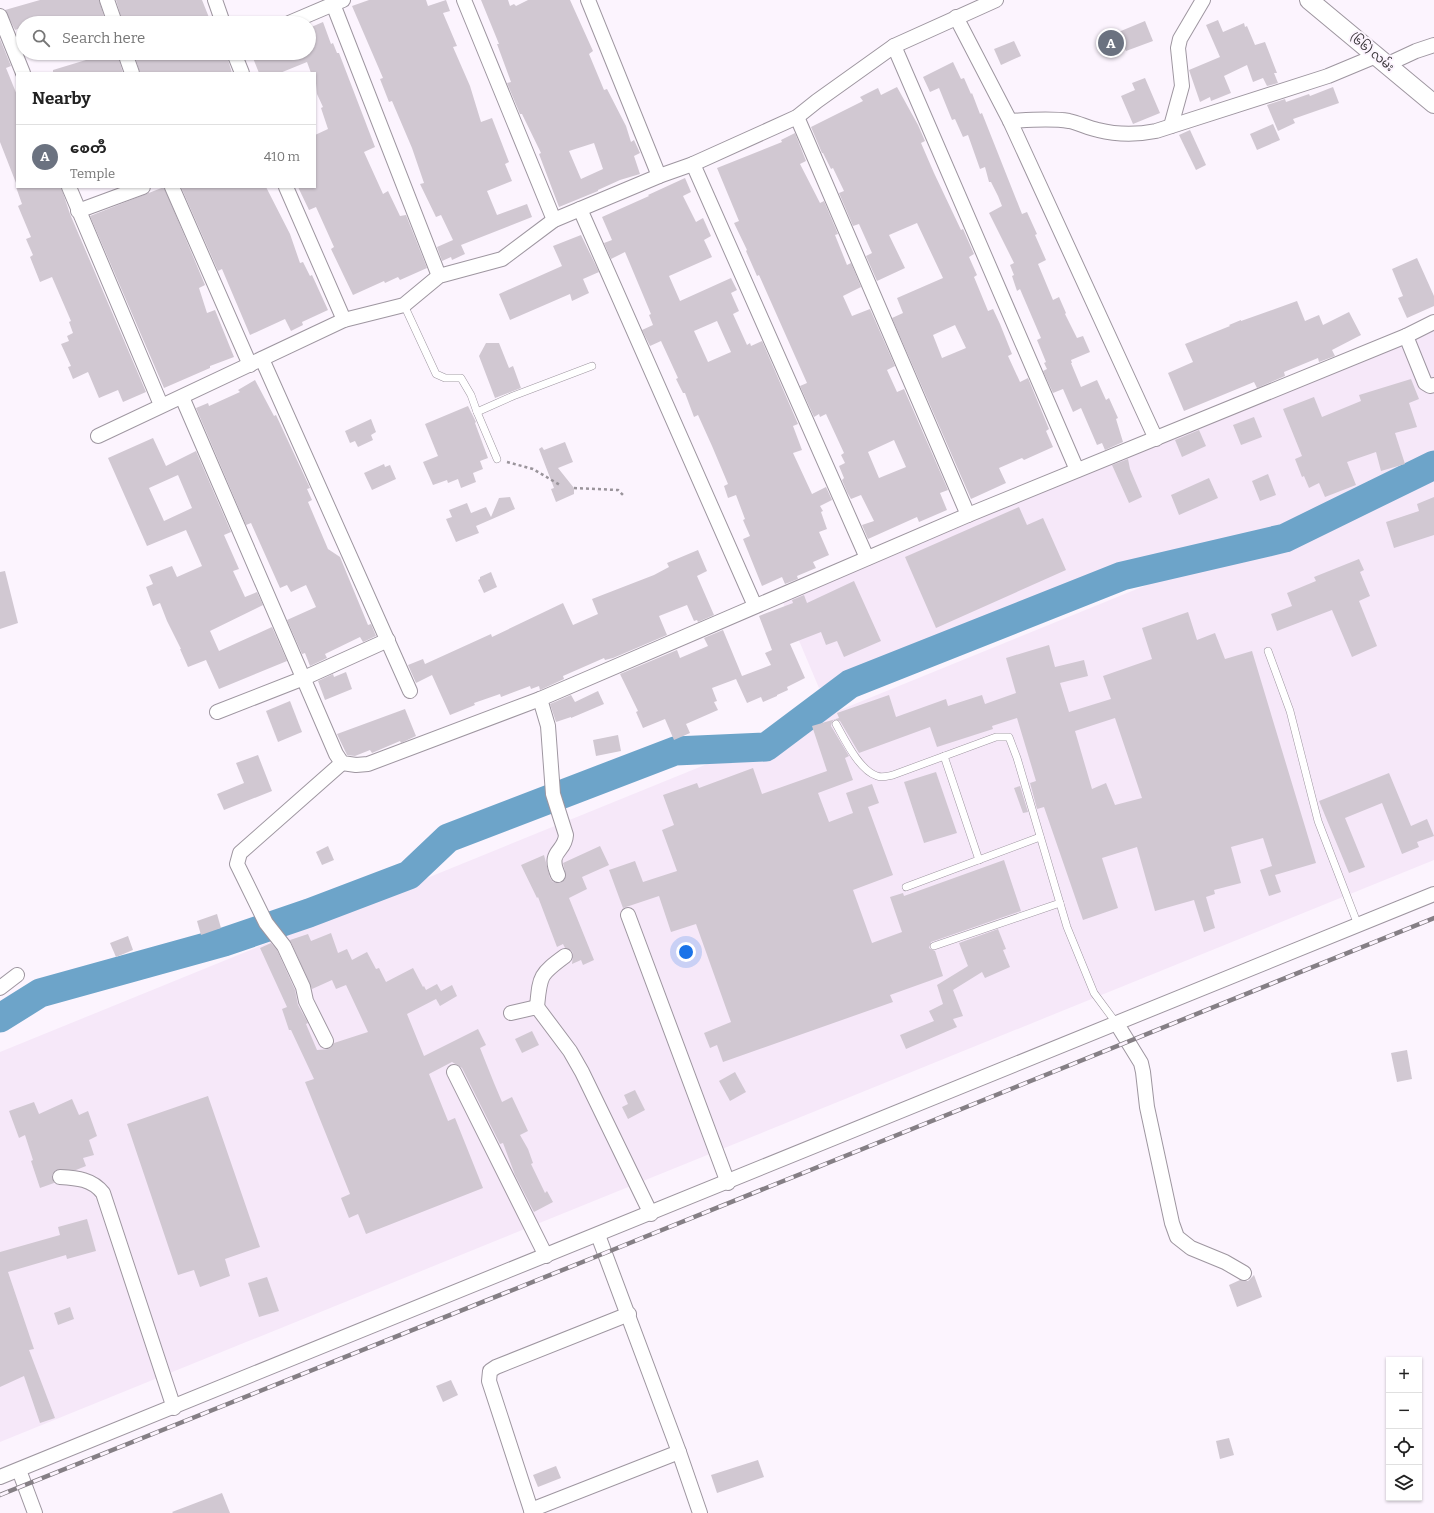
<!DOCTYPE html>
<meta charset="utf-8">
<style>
:root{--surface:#fff;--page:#f6f6f6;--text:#222;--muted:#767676;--line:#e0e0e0;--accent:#ea580c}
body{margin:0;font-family:Bitter,"Noto Sans Myanmar",serif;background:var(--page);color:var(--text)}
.controls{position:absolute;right:12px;bottom:12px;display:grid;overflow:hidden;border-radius:0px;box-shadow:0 1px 3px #0004}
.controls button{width:36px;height:36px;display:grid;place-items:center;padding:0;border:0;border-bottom:1px solid var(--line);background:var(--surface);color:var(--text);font:20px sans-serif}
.you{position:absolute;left:686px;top:952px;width:14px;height:14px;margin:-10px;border:3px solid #fff;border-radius:50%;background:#1a73e8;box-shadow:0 0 0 6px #1a73e833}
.badge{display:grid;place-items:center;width:26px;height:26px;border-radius:50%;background:var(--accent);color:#fff;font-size:13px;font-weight:700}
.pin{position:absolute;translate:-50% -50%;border:2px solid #fff;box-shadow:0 1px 4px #0006}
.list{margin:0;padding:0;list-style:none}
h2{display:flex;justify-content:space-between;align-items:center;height:52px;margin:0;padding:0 16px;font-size:17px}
h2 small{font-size:13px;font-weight:400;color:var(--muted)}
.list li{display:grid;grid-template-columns:26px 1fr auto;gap:12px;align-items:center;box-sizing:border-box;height:64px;padding:0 16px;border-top:1px solid var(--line)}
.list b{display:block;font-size:15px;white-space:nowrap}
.list p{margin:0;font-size:13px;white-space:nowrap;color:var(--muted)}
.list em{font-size:13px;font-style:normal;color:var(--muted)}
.icon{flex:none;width:22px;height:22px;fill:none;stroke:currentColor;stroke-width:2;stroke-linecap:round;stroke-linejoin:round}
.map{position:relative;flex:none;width:1434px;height:1513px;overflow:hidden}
.search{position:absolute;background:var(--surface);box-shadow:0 1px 3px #0004;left:16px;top:16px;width:300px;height:44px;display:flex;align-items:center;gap:10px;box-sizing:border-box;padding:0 14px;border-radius:22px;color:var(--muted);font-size:15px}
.panel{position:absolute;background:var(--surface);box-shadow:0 1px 3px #0004;left:16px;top:72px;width:300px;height:116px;border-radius:0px}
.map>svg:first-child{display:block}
</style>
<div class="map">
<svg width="1434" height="1513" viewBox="0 0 1434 1513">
<rect width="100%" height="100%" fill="#fcf4fe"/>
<!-- built -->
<g fill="#f6e8f9">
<path d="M1434,318V458L1315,512L819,688L781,598Z"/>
<path d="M1434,468V860L0,1442V1052Z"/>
</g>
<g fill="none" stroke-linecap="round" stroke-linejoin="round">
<!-- river -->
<path stroke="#6da4c9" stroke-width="29" d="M0,1018L40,993L224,942L309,913L409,875L448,838L675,751L766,747L850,684L1122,576L1285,538L1434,465"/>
</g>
<!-- building -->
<g fill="#d1c8d2" fill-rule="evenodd">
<path d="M40,0H99L106,23H23V27L15,30L5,10Z"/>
<path d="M116,0H202L210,20L203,23H123Z"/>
<path d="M369,0H426L428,6L446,0L450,11L443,13L457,46L453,47L470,86L481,122L492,118L509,162L505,164L512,181L487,191L497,215L527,204L532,217L461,245L465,254L452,260L451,257L442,261L437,247L453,240L441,215L436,217L420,184L424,183L412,148L392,101L389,102L380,79L383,78L352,6Z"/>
<path d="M481,0H508L510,6L514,4L516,6L528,0H570L593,51L589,54L604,90L607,89L626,126L631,142L634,140L640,153L634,156L640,174L620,180L598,190V191L559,207L539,154L541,153L522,114H520L507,83L511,82L497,44H499ZM594,143L603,169L581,179L569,151Z"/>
<path d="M1218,20L1223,32L1244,23L1245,27L1247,26L1255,45L1265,42L1277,73H1274L1278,83L1267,86L1263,78L1253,82L1247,65L1224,76L1231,93L1211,101L1210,97L1200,102L1189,70L1220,57L1206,25Z"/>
<path d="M1145,21L1153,41L1126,51L1125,49L1110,55L1104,38Z"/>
<path d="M323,22L331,44L333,43L337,53H339L375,147L364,152L383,194L388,191L400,216L406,215L427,268L400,280L398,277L385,283L384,281L353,295L331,249L334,247L316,207L309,210L298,187H315V135L328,129L321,108L323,107L317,94L315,73H311L307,62L280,73H259L253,58L246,60L243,53H309V28Z"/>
<path d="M0,39L11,66L6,68L17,95L16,183L0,142Z"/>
<path d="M1014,41L1021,56L1001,65L994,49Z"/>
<path d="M84,53H117L123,73H53V70L86,60Z"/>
<path d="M134,53H226L232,73H140Z"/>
<path d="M953,62L961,79L964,78L971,94L972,93L980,114L982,113L1022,214L1027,212L1037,234L1035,235L1046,260L1038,264L1053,300L1059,297L1066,313L1065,314L1077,338L1083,336L1090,352L1071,360L1072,363H1071L1081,387L1097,380L1106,400L1109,398L1118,418L1116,419L1123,442L1105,450L1102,443L1097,445L1081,408L1073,412L1063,389L1053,393L1043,371L1047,369L1044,363L1046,362L1037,340L1041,338L1020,289L1017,291L1012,276L1014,275L1010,265L1014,263L989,213L1002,206L998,196L991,182H989L985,167L980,169L968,135L963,137L955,119L952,120L939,88L930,92L923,77Z"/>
<path d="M1145,78L1160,113L1133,124L1121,96L1135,90L1132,83Z"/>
<path d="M897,87L918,125L925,141L921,143L934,173L961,230L963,229L974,254L969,257L977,275L974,277L988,311L993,309L1000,324L1012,354L1008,356L1020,382L1028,378L1049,429L1046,431L1053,447L1024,460L1022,458L999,468L1006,483L971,499L892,318L903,313L897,298L943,278L917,223L889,235L905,268L877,281L866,256L872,253L859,224L853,226L839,193L844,191L833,168L831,169L823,153H822L811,127L863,101L860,97L878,88L881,95ZM955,325L966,348L942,358L933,335Z"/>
<path d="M1333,87L1339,103L1293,119L1295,123L1278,131L1267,105L1285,99L1286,102L1309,94L1310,96Z"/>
<path d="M1273,124L1280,140L1257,150L1250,134Z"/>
<path d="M1190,130L1206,165L1196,170L1179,135Z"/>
<path d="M795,133L806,161L800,164L820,203L824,201L838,234L835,235L847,265L851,263L861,287L843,296L852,316L870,309L895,366L887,370L897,392L904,389L948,490L940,493L947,510L919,522L917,517L868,539L862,525L874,521L861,495L851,499L847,492L842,480L844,478L839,466L845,463L841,455L844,453L826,414L820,417L819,414L814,417L800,386L807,383L759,275L757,276L746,251L747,250L734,223L739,221L717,168L782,142L781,140ZM894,440L906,467L879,478L868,452Z"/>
<path d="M685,178L691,192L683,196L696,222L703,218L711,236L704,240L712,257L669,276L680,301L731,278L737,290L731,293L739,311L733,314L747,345L750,343L751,346L762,341L798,424L793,426L802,450L793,453L812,494L826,487L832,500L820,506L823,511L821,512L827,529L819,532L829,555L813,562L816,568L797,576L798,579L785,584L782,577L762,586L743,539L750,536L743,520L745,519L736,495L728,498L724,486L728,484L712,446L698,415L694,417L685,393H683L676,379L678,378L661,341L650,346L642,330L653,325L649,315L651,314L625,252L611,259L604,243L612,240L602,217L649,196L648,195ZM717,321L731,352L708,362L694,331Z"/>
<path d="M16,187H61L70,214L146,392L123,402L118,390L99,398L88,372L73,379L68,367L71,366L61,344L69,341L67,336L73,333L69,322L71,321L52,277L40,282L30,257L33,255L26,239L31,237L18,206L22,204Z"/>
<path d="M164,187L205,285L199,288L207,313L215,310L234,357L210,366V368L164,388L90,216Z"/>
<path d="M181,187H266L290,234L300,263L303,262L310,276L312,275L328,310L302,322L303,325L291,331L285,319L250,335L222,269L218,271Z"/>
<path d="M581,235L599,272L583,279L589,293L572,301L570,294L510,320L499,294L562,266L553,246Z"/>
<path d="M1417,258L1434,296V306L1407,318L1398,298L1403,296L1392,269Z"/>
<path d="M1297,301L1305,321L1319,315L1323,325L1349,312L1361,335L1332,350L1335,356L1319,362L1318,358L1284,372L1285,376L1257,388L1254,382L1184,411L1168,373L1193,362L1185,344L1230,326L1229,325L1241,320V321Z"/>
<path d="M486,343H499L509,368L513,366L521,388L495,398L479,356Z"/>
<path d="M1411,379L1419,399L1409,403L1417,427L1395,433L1405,464L1381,471L1376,452L1347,462L1356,485L1325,497L1319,483L1309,488L1304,476L1302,477L1295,459L1302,456L1283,409L1314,397L1322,417L1361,401L1359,395Z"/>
<path d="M255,380L274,416L276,415L310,488L307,489L312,500L308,502L328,549L340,557L368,625L371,624L376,636L363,642L360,637L325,654L327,658L310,666L305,653L302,654L287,620L316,607L306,585L291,592L287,585L280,588L251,523L246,525L196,408L208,403L209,406L240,392L238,390Z"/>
<path d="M468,406L476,422L475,423L488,458L480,461L483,469L473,473L476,482L461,488L458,479L448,483L447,480L433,485L423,462L438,456L425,424Z"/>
<path d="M1254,417L1262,437L1241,445L1233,425Z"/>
<path d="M371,419L376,432L371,435L373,440L358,447L355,441L350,443L345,431Z"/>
<path d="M1199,430L1206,446L1182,457L1175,440Z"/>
<path d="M153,438L166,466L196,451L231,532L224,535L239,569L233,571L245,597L257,592L263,605L210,631L219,651L272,627L287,661L219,689L206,660L188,667L180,649H181L167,621L160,603L153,606L146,587L153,584L149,575L172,566L177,577L202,566L186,530L147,546L108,458ZM178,475L192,508L164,521L149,488Z"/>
<path d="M565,442L573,462L558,468L574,488V494L556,502L551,489L554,488L539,449L542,447L544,450Z"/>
<path d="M1128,459L1130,469L1142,497L1129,503L1112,465Z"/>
<path d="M384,464L385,467L390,465L396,479L372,490L364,473Z"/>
<path d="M1268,474L1276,495L1260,501L1252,481Z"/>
<path d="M1209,478L1218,498L1179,515L1171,495Z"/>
<path d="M510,497L515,509L476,526L479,533L456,542L446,519L452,517L449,510L467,503L471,513L486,507L491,517L499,498Z"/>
<path d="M1434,497V535L1394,548L1386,522L1419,511L1417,504Z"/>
<path d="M1019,507L1027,525L1043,518L1066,570L936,628L905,557Z"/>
<path d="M698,550L707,571L697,576L714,615L698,622L697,620L694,621L687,605L659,616L667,635L613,658L605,660L604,658L563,676L564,679L540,690L539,686L531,689L530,686L501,697L500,694L474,703L475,705L450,715L432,675L416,683L408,665L423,659L425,664L491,634L492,637L563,603L573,625L598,614L592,599L654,575L669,567L667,563Z"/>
<path d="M1359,559L1364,570L1360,572L1370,596L1359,601L1377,646L1352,657L1332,610L1277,631L1271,614L1292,606L1287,593L1316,581L1314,577Z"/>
<path d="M5,571L18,623L0,629V572Z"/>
<path d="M491,572L497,587L484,593L478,580L480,579V577Z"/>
<path d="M854,581L881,641L844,657L837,641L826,645L821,632L790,644L805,678L787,687L788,690L777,695V696L763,702L761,697L747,703L736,679L712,688L717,701L714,702L718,710L686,724L690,733L674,740L665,719L643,728L636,712L638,711L620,674L677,650L680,658L708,646L704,638L723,630L742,676L771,665L765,653L772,650L759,616L793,603L792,600L804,595L807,603Z"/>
<path d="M1188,612L1197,640L1215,633L1225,659L1252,651L1316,863L1275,875L1281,892L1269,896L1260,870L1272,866L1263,838L1231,847L1241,883L1214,890L1215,894L1206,897L1215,928L1204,932L1194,900L1155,911L1137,847L1102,858L1118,908L1083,920L1044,807L1037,809L1030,783L1036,781L1017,718L992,726L993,729L937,747L930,727L859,753L840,721L834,719L832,722L831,726L849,756L845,758L853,780L818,793L829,822L853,813L846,793L872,784L879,803L868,807L893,875L853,890L872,943L902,932L890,897L903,893L904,896L1004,860L1021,911L931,942L929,948L935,951L943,976L890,995L893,1002L723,1062L717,1045L710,1048L704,1033L731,1022L696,924L671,932L659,896L623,908L609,870L635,861L643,882L677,871L662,830L674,825L663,795L697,783L699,788L753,768L762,794L827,771L812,726L839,718L837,713L889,695L896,717L946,699L948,706L982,695L985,704L1016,693L1006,658L1049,645L1055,667L1084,660L1088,676L1060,683L1069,712L1111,699L1103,676L1152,659L1142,628ZM1115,718L1142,798L1115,805L1106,783L1092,789L1075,731Z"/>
<path d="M346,672L352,689L325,700L318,681L333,674L334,677Z"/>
<path d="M598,691L604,704L571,718V717L556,722L550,704L571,695L575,702Z"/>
<path d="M290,701L302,732L278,742L266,711Z"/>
<path d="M405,709L416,736L401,743L400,741L372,753L370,750L355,756L347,755L337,734Z"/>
<path d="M618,735L621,751L596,756L593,740Z"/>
<path d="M258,755L272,791L224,810L217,794L244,783L236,763Z"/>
<path d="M936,772L957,833L924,843L904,782Z"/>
<path d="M1389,773L1411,826L1427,819L1434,836L1417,842L1419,847L1402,854L1382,803L1345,818L1365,867L1349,873L1319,801Z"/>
<path d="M1020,786L1028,812L1023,813L1014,788Z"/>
<path d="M328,846L334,860L322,865L316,852Z"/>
<path d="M600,846L609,865L582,877L587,889L569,898L594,960L583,965L581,960L572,964L573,955L572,951L565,948L563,944L557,947L538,897L537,898L521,865L544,855L550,878L553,882L560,883L566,876L563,863Z"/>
<path d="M217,914L221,928L201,935L197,921Z"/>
<path d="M998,929L1006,949L1003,950L1010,967L985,978L982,972L953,990L963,1016L953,1019L957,1027L906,1049L900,1035L934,1021L929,1011L943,1004L937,985L968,966L959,943Z"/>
<path d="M331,933L338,953L347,949L352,960L367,952L376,969L379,968L386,982L413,968L423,987L424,986L426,990L437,984L441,991L452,985L457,996L440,1006L436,999L407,1014L424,1056L478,1029L486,1045L480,1048L494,1083L502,1102L512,1097L528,1131L520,1135L528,1149L533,1163L531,1164L545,1193L547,1191L553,1202L534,1212L515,1175L503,1143L500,1144L462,1068L452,1062L429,1074L448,1121L455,1118L483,1188L366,1234L358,1214L349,1218L341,1198L350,1194L305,1082L314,1079L291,1030H289L282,1009L287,1007L260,948L271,943L277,950L295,990L298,1005L308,1023L306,1024L317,1050L329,1049L334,1043L368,1032L346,985L336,989L332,980L312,989L290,940L308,934L311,941Z"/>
<path d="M128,936L133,950L116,957L110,943Z"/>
<path d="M532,1031L539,1045L522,1053L515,1039Z"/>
<path d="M1407,1050L1412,1079L1397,1082L1391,1053Z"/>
<path d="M735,1072L746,1092L730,1101L719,1081Z"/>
<path d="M635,1090L645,1110L628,1119L622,1107L628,1104L624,1095Z"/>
<path d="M208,1096L260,1247L225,1259L230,1276L200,1287L194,1270L178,1275L127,1124Z"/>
<path d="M72,1099L79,1115L88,1111L97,1136L89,1140L94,1155L83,1158L86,1166L76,1170H56L52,1176L54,1183L40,1188L31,1161L33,1160L25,1135L19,1138L9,1111L34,1102L39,1114Z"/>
<path d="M87,1219L96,1251L67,1259L66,1255L8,1272L34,1349L29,1350L55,1418L40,1423L24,1376L0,1387V1252L60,1235L58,1227Z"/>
<path d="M1254,1275L1262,1297L1237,1307L1229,1285L1240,1280L1248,1281Z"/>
<path d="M267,1277L279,1311L259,1317L248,1283Z"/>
<path d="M70,1307L74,1319L58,1325L54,1313Z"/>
<path d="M451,1380L458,1395L443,1402L436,1386Z"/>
<path d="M1229,1438L1234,1455L1220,1459L1216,1441Z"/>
<path d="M758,1460L764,1477L717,1493L711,1475Z"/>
<path d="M556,1466L561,1478L538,1487L533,1475Z"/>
<path d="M222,1493L230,1513H173L172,1512Z"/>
</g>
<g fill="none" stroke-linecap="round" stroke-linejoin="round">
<!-- service casing -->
<g stroke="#9e96a0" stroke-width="8">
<g id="service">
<path d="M404,305L436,374L445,378H461L471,395L477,412L513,396L592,366"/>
<path d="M477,412L497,459"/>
<path d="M1268,651L1290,711L1318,821L1358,925"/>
<path d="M836,724C845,740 859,770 877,776C882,778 888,776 893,775L996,737H1009L1017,758L1067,927L1094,993L1117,1024"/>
<path d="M944,756L979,860"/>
<path d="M906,887L1040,837"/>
<path d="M934,946L1060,903"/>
</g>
</g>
<!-- minor casing -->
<g stroke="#9e96a0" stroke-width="16">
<g id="minor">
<path d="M107,0L115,23"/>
<path d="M215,0L223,23"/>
<path d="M464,0L554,220"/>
<path d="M588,0L659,176"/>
<path d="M333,4L439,276"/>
<path d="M0,16L23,73"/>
<path d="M956,17L1010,121L1156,439"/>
<path d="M289,23L343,0"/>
<path d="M894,46L1077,470"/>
<path d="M125,53L132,73"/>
<path d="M234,53L242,73"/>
<path d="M1388,64L1416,51L1434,45"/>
<path d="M797,117L968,515"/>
<path d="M1010,121C1029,120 1050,118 1069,121C1079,123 1088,128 1098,130C1118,135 1136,135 1156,131L1328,76L1376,56"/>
<path d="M1171,126L1182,86L1178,48L1180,39L1203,0"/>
<path d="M693,164L867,558"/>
<path d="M69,187L161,405"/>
<path d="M172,187L250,365"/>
<path d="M286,187L344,320"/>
<path d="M580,209L755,606"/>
<path d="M78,211L143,187"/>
<path d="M1406,336L1425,383L1430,386L1434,385"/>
<path d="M262,359L410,691"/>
<path d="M182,397L336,754L342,763L356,765L368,764L540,699L968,515L1406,336L1434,322"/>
<path d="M98,436L344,320L404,305L439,276L502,259L554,220L659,176L693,164L797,117L817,101L894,46L996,0"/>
<path d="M540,699L548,726L553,794L566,835C565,853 547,850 558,875"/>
<path d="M217,712L304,678L388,640"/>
<path d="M628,915L728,1183"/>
<path d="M0,988L17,975"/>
<path d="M537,1007C540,976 539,975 565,956"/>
<path d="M511,1013L537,1007L570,1051L582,1072L651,1214"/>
<path d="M1117,1024L1141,1063L1143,1072L1147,1107L1172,1223L1177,1237L1191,1248L1225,1262L1244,1273"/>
<path d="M326,1041L306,1001L303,987L284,946L266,923L237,864L240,853L342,763"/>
<path d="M454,1072L546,1256"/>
<path d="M60,1177C77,1178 92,1179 103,1193L174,1408"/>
<path d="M679,1452L700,1513"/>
<path d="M19,1470L35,1513"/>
<path d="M0,1477L1434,894"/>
<path d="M531,1510L679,1452L598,1235"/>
<path d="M532,1513L489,1381L490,1371L496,1367L629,1314"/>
</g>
</g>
<!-- tertiary casing -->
<g stroke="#9e96a0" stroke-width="20">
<path id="tertiary" d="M1309,0L1434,104"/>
</g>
<!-- path -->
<g stroke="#9a949b" stroke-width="2.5" stroke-dasharray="3 3" stroke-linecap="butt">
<path d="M507,462L533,469L560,485"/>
<path d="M574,488L618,490L625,497"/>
</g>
<!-- service -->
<use href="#service" stroke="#fff" stroke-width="7"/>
<!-- minor -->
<use href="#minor" stroke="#fff" stroke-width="14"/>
<!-- tertiary -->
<use href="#tertiary" stroke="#fff" stroke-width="18"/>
<!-- rail casing -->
<g stroke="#857f85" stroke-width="4.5">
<path id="rail" d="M0,1495L605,1253L1434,918"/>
</g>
<!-- rail -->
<use href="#rail" stroke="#fcf4fe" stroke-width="3" stroke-dasharray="9" stroke-linecap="butt"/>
</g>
<g text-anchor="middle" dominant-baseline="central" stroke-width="4" stroke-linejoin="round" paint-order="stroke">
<!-- street labels -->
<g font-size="12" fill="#363236" stroke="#fcf4fe">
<text transform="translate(1372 52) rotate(39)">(၆၆) လမ်း</text>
</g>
</g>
</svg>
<div class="controls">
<button>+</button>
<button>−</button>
<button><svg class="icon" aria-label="locate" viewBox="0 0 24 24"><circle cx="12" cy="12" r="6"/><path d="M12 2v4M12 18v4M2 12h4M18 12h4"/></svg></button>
<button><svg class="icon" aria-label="layers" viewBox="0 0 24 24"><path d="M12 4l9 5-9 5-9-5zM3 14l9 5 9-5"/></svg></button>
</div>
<div class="you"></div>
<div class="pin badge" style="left:1111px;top:43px;background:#6b7280">A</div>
<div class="search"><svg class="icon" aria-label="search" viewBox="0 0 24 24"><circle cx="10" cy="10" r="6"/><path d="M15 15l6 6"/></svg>Search here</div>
<section class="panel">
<h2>Nearby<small></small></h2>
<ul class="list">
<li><span class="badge" style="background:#6b7280">A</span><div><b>စေတီ</b><p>Temple</p></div><em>410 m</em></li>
</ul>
</section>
</div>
